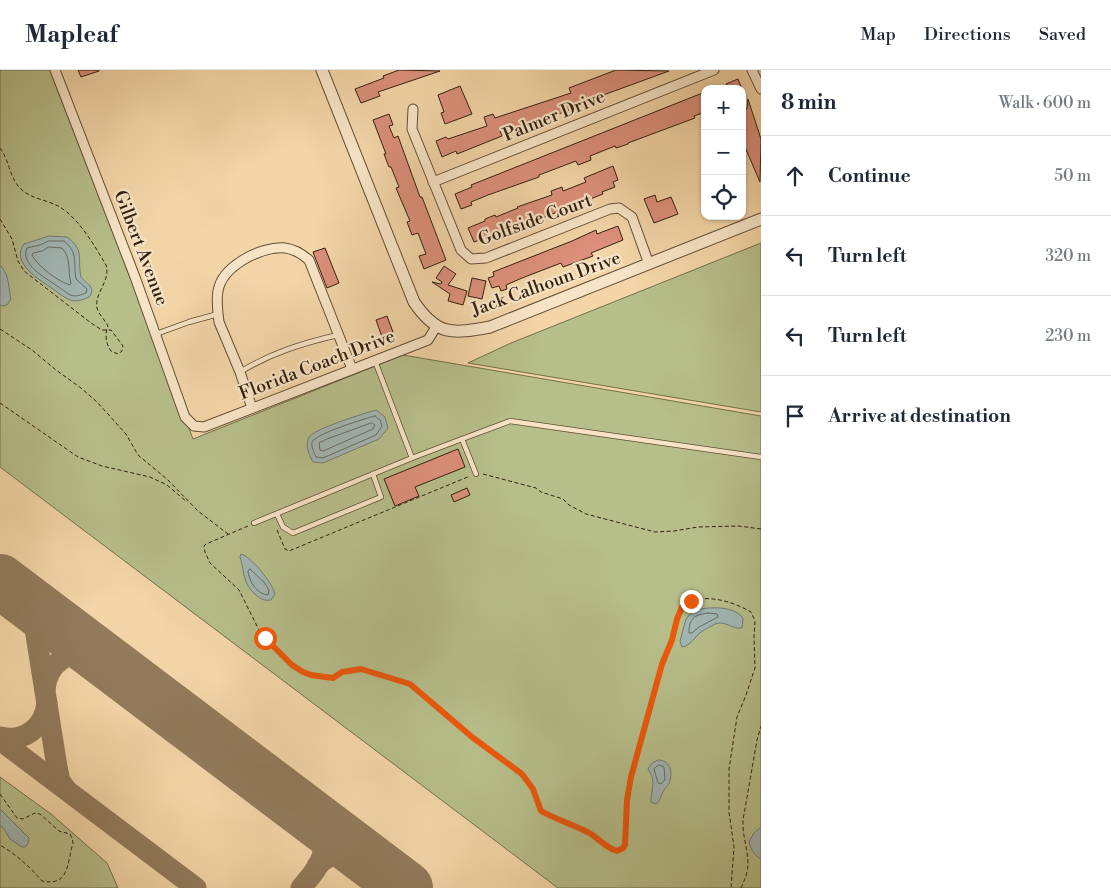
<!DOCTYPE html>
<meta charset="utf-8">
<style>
:root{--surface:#fff;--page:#f6f6f7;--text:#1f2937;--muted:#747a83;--line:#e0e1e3}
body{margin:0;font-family:"Libre Bodoni",serif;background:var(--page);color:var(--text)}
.controls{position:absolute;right:15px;top:15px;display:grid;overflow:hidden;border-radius:10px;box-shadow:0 1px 4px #0004}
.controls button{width:45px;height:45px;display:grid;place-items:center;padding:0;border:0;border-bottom:1px solid var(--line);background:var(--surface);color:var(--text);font:25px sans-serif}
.stop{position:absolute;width:15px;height:15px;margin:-11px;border:4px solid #ea580c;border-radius:50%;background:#fff}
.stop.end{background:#ea580c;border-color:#fff;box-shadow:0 1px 5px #0008}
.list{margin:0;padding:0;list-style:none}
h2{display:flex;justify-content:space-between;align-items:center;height:65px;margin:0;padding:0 20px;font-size:21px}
h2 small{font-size:16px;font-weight:400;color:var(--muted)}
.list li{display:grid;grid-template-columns:32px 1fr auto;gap:15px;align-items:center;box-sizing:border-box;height:80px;padding:0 20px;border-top:1px solid var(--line)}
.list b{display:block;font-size:19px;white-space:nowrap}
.list em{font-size:16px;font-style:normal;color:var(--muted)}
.icon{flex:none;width:28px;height:28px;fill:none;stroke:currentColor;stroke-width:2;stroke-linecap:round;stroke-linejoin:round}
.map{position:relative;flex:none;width:761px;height:818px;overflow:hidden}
header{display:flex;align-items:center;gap:30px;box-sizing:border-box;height:70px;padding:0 25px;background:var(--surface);border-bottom:1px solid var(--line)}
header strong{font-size:24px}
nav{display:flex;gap:28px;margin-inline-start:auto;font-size:18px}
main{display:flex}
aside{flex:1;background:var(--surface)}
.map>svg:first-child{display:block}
</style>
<header>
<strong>Mapleaf</strong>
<nav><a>Map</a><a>Directions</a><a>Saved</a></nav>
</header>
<main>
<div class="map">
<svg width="761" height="818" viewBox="0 0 761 818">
<rect width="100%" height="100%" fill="#f3d5a7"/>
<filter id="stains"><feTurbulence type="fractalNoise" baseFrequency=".004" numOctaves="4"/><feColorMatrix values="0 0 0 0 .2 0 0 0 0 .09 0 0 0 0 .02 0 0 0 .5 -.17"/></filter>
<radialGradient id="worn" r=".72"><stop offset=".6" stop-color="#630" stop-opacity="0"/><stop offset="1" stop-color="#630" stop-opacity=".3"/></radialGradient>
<!-- green -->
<g fill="#b6be8a" stroke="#746f4c">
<path d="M0,0H53L193,369L403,285L761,346V818H558L0,397Z"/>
<path d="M761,173V342L468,293L511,273Z"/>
<path d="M0,707L51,744L107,793L118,818H0Z"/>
</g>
<!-- water -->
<g fill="#a1b6b4" stroke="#757a72">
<path d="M49,166L67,167C85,180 77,189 81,207C86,214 97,217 89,227C83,230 77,232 70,230C64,228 58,222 53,219C40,210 10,193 24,174Z"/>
<path d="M0,195C10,205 8,217 11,229L7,235L3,236L0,235Z"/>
<path d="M376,340L385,347L388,358L379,369L323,393L313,392C309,385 304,373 310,366C317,358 365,343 376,340Z"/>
<path d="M241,484C251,486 273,514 275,524L271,530C264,531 261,529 256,525C242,513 245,503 240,487Z"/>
<path d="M696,535L700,539C714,537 733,536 743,548L742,558C733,560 725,550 715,554C710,557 705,559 701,562C694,568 690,576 682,577L680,571L686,549L692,542L693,536Z"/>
<path d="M658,690C669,690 673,700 670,710C670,714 666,717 664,720C661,725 661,730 656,734L651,732V729L653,713L652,706L648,699L652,693Z"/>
<path d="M0,739L29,768L28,773L25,777H22L10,769L4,759L0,755Z"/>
<path d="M761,757V789C754,785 751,780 749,772L754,763Z"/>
</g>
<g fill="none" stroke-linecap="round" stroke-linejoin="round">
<!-- shore -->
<g stroke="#6a6b62" stroke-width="1">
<path d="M49,171H64C79,183 73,193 76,209L87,219L86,223C81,225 76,227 70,225C66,223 61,218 57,216C45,207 20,195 27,178L40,175Z"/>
<path d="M49,177L62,178C72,189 67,200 71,213L70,215C59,212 37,196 32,185L33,183L42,181Z"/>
<path d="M375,346L380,350L382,356L376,365L323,388L316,387C314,383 311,376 312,372C315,364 366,348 375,346Z"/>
<path d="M372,353L375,355L373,359L323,381L320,380L319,373L327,369Z"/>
<path d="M250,499L264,512L269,520L268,525C257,524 250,513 248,502Z"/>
<path d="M708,543L717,544L718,547L699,557L692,563H689C689,548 694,545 708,543Z"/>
<path d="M659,695L664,697L665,710L661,714L658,713L654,699Z"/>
</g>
<!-- taxiway -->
<g stroke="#927a5b" stroke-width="21">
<path d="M0,514L27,534L33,546L57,697L60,711L66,719"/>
<path d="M45,620C46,608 51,597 61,590C69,584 80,582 90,585C106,589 145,623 160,634"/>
<path d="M0,667C24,673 45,657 47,632"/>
<path d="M0,670L196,818"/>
<path d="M252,704C268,716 312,744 320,760C324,768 325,777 322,786C319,798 309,808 301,818"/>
<path d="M317,796C348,765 377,799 403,818"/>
</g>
<!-- runway -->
<path stroke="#927a5b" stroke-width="54" d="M0,511L406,818"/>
</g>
<!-- building -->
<g fill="#dc8f7a" stroke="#32200f">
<path d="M78,0H99V1L81,7Z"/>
<path d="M399,0L440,1L378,22L380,26L361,33L355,19L384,8L383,6Z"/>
<path d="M616,0L669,1L587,31V32L571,39L514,62L512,56L500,61L502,66L457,84L456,81L442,87L436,71L446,67L448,69L487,56L484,47L493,44L495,48L571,23L569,18Z"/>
<path d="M738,9L742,19H728L726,14Z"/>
<path d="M460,16L472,44L445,54L441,43L444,42L438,25Z"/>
<path d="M705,22V42L694,46L695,48L628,73V74L616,78L615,76L590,86L591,90L578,95L576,91L539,105V107L488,125L471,132L472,135L461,139L455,124L472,117L471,115Z"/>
<path d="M748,29L761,69L760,112L742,70V41L747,39Z"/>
<path d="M389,44L393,55L389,56L394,68L398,66L420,127H422L446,190L424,199L419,186L426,184L418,163L412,165L407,152L410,151L396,118L399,117L391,97H389L384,84H386L373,50Z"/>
<path d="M613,96L618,110L613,112L615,117L602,122L603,124L537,150L474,172L468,158L485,151V149L495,145L496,147L518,138L517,137L552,125L551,121L562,117L563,121L586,112L584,108Z"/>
<path d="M655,125L657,132L671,127L678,144L654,153L644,129Z"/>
<path d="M618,156L623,170L591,183L593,186L563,197L561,193L522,208L506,215L507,219L501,221L499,216L492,218L488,208L494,206L493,202L572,171L596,160L597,164Z"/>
<path d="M325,178L339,213L327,218L313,182Z"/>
<path d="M444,196L456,204L448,215L467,221L463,235L448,231L450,224L432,212L441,214L442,212L436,208Z"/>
<path d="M472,208L486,211L482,229L468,226Z"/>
<path d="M387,246L393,262L382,267L376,250Z"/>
<path d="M458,379L465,397L415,417L419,426L395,436L384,409Z"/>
<path d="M467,418L470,425L454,432L451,425Z"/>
</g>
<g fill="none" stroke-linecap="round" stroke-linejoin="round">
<!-- service casing -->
<g stroke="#624d35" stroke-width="6">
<g id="service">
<path d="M156,264L189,252L218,244"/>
<path d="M375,291L412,388L462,369L476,404"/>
<path d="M240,302C271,283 303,273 338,265"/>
<path d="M462,369L510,351L761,387"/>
<path d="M277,444L283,457L293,463L381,427L373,404"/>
<path d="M254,453L412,388"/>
</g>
</g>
<!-- minor casing -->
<g stroke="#624d35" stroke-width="11">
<g id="minor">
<path d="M55,0L135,207L185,347L194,356L204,357L428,270L436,257"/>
<path d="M752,0L761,19"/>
<path d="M413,39L412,59L461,180L471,189L486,188L610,139L619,138L632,147L649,194"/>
<path d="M433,112L714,0"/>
<path d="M252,338L240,302L219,252C218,243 216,231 218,221C222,196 261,176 285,178C294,179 302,184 309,190L352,299"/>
</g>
</g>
<!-- tertiary casing -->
<g stroke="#624d35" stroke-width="13">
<path id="tertiary" d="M322,0L414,232C437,266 452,264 490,257L761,149"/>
</g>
<!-- path -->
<g stroke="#32200f" stroke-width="1" stroke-dasharray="4 2.5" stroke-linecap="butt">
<path d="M0,78C10,91 9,108 21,119C31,129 48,130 60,137C80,150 94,175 106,195C111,211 94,223 97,238C99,245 105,250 108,256C105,262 105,273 111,281L118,284L122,281L123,276L111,260H108"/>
<path d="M0,149L12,169L18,191L24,201L91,253L102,260H106"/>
<path d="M0,259L32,280L56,300L81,318L97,332L126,364L138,385L168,410L198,441L228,464"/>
<path d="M0,333L78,387L102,396L150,407L167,415L187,432"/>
<path d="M483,404L536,418L541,422L563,429L569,435L586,444L655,462L674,461L698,457L739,456L761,459"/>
<path d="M248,456L206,474L204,476L205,482L210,493L239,520L259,560L291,595L311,605L333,608L342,602L361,599L410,615L472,667L522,703L533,719L541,741C557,750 575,755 591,764C600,770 607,779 617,781L623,778L625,775L629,713L662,594L682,537C701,521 732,531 751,542L755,551L754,566L755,598L746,625L737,647L729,699V742L734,777L731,818"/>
<path d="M277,460L285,479L289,481L470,406"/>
<path d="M0,724L17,748L23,749L35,743L40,744L59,761L70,764L72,768L73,773C67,792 70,817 42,811C29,796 17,785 0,775"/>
<path d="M741,818C744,811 748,803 748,794C748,779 742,765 743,750L757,670L761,656"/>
</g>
<!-- service -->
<use href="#service" stroke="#f7e4c6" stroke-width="4.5"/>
<!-- minor -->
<use href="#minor" stroke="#f7e4c6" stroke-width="9"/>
<!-- tertiary -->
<use href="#tertiary" stroke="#f7e4c6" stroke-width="11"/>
</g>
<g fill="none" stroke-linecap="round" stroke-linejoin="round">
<!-- route -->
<path stroke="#ea580c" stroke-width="6" d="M265,568L292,595L303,602L311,605L333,608L342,602L361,599L410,614L472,667L522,704L533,719L541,741C557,750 575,755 591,764C600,770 607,778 617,781L623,778L625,775L627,730L631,707L662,594L672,570L677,549L682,537L691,531"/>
</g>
<g text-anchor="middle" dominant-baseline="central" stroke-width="4.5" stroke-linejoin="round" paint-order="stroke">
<!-- street labels -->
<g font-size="18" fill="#32200f" stroke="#f7e4c6">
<text transform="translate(554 46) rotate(-22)">Palmer Drive</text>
<text transform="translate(535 150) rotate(-20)">Golfside Court</text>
<text transform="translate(141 178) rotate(69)">Gilbert Avenue</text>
<text transform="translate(546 214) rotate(-20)">Jack Calhoun Drive</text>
<text transform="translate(317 295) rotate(-21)">Florida Coach Drive</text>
</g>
</g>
<rect width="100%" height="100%" filter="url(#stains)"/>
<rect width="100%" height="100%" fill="url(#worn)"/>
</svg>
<div class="controls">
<button>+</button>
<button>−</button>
<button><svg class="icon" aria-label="locate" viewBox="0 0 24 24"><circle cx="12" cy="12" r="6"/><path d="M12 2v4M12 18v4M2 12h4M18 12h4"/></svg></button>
</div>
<div class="stop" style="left:265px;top:568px"></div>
<div class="stop end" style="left:691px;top:531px"></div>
</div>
<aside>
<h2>8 min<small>Walk · 600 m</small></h2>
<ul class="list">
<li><svg class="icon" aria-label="ahead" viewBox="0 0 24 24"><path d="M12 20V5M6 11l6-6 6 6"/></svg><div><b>Continue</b></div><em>50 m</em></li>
<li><svg class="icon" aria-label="left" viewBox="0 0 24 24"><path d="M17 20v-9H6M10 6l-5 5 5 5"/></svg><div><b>Turn left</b></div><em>320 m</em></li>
<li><svg class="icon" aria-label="left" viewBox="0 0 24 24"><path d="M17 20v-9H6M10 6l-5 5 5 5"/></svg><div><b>Turn left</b></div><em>230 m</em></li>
<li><svg class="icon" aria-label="arrive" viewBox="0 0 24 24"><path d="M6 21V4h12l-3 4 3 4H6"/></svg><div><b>Arrive at destination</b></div></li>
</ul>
</aside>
</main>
